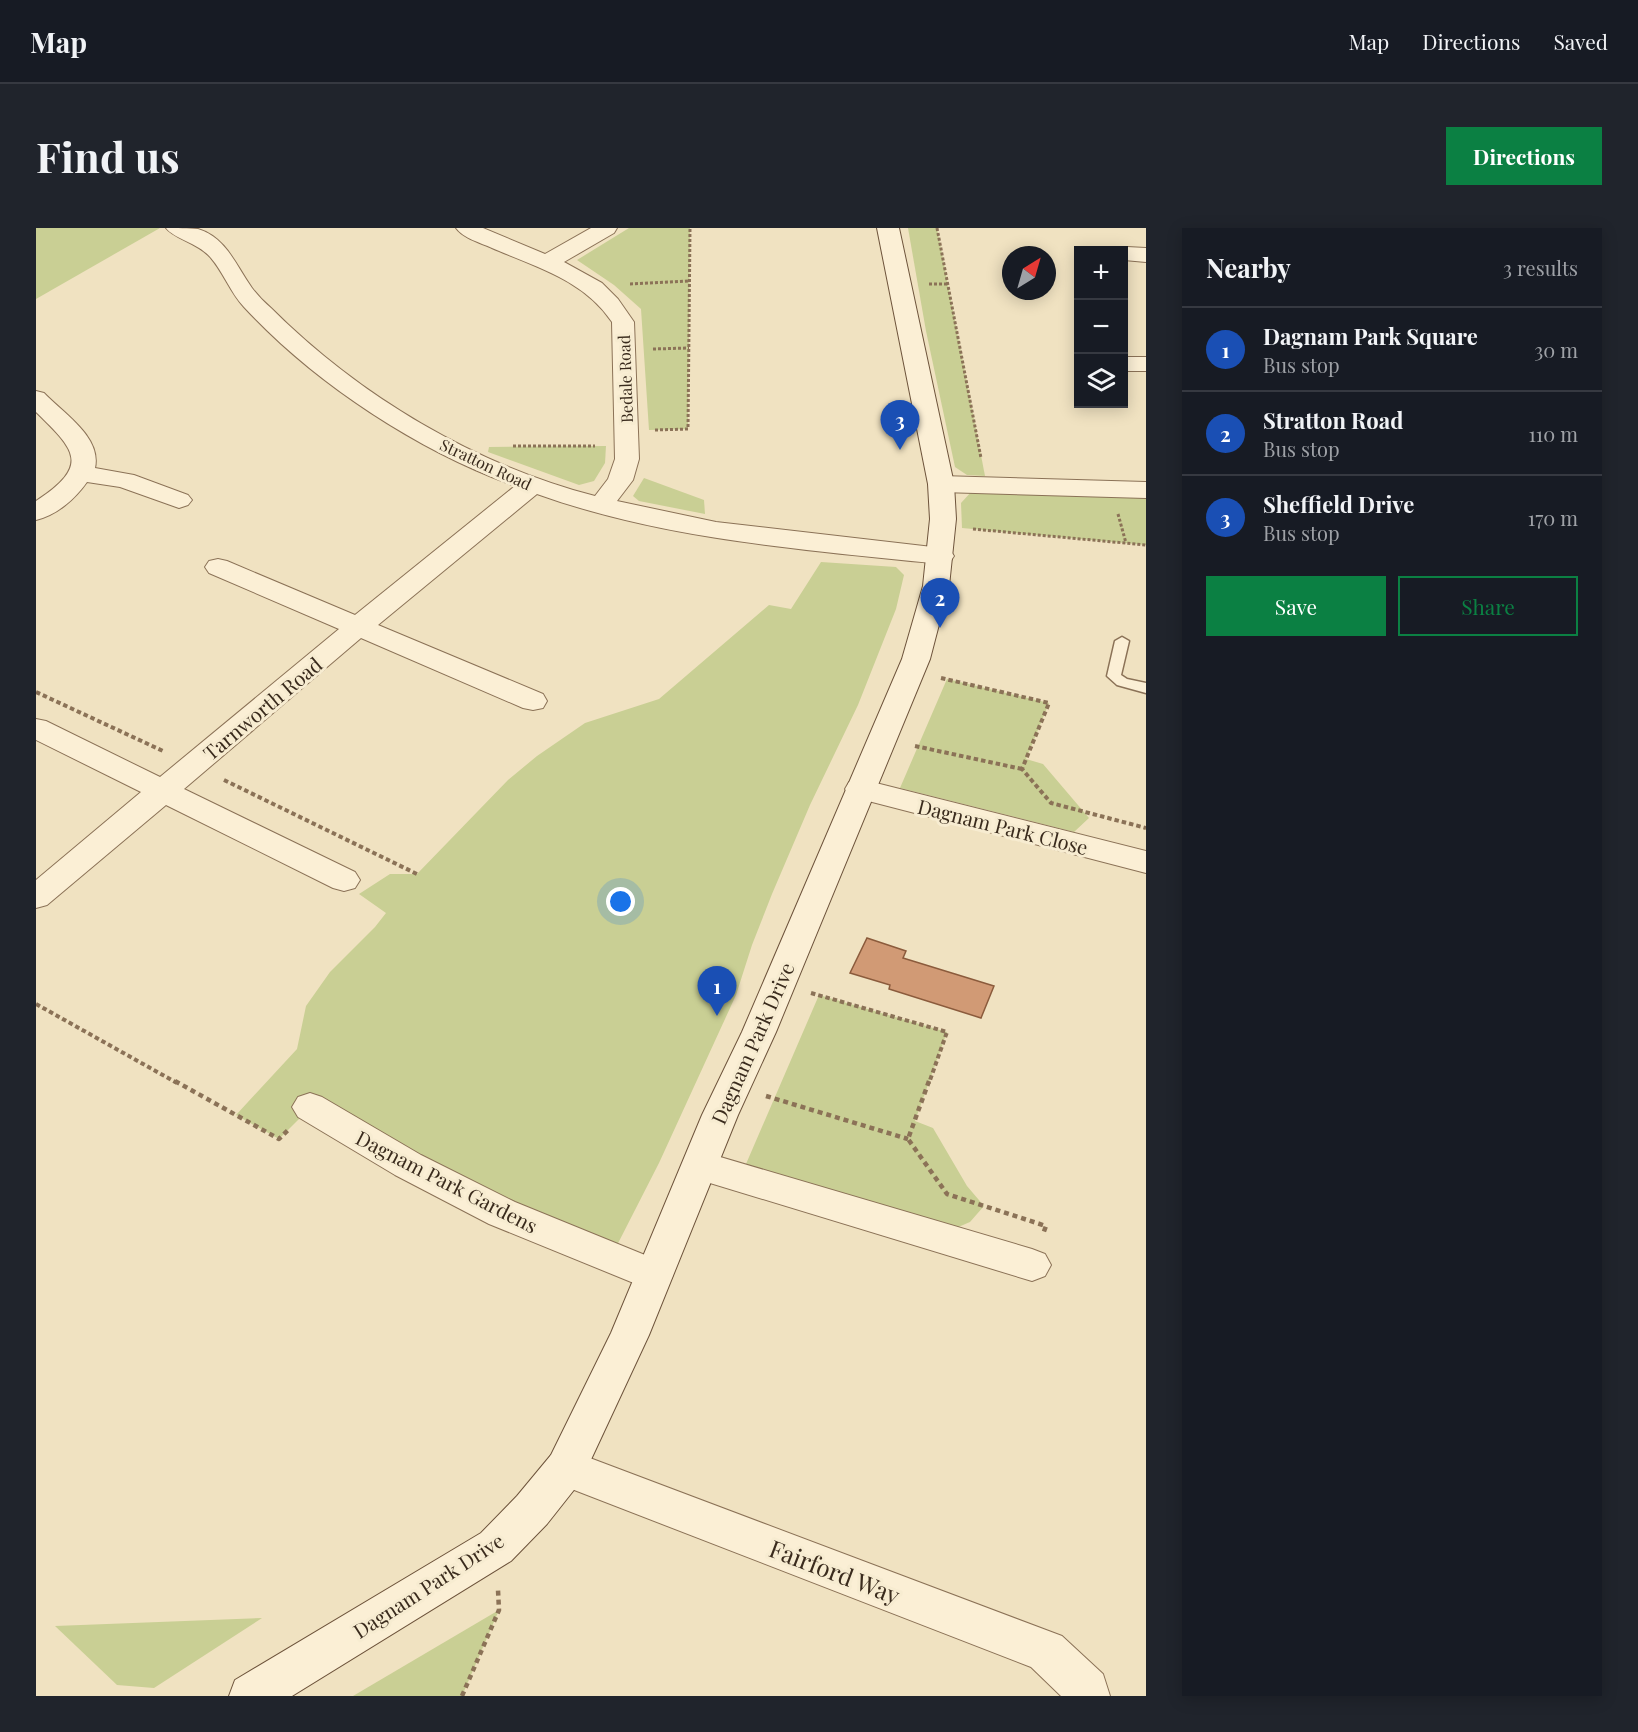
<!DOCTYPE html>
<meta charset="utf-8">
<style>
:root{--surface:#171b24;--page:#20242c;--text:#f1f3f6;--muted:#9ea1a6;--line:#363941;--accent:#0b8043}
body{margin:0;font-family:"Playfair Display",serif;background:var(--page);color:var(--text)}
.controls{position:absolute;right:18px;top:18px;display:grid;overflow:hidden;border-radius:0px;box-shadow:0 3px 15px #0003}
.controls button{width:54px;height:54px;display:grid;place-items:center;padding:0;border:0;border-bottom:2px solid var(--line);background:var(--surface);color:var(--text);font:30px sans-serif}
.compass{position:absolute;left:966px;top:18px;width:54px;height:54px;border-radius:50%;background:var(--surface);box-shadow:0 3px 15px #0003;rotate:37deg}
.you{position:absolute;left:585px;top:674px;width:21px;height:21px;margin:-15px;border:4px solid #fff;border-radius:50%;background:#1a73e8;box-shadow:0 0 0 9px #1a73e833}
.badge{display:grid;place-items:center;width:39px;height:39px;border-radius:50%;background:var(--accent);color:#fff;font-size:20px;font-weight:700}
.pin{position:absolute;translate:-50% -50px;filter:drop-shadow(0 2px 3px #0008)}
.pin::after{content:'';position:absolute;top:32px;width:21px;height:18px;background:inherit;clip-path:polygon(0 0,100% 0,50% 100%)}
.list{margin:0;padding:0;list-style:none}
h2{display:flex;justify-content:space-between;align-items:center;height:78px;margin:0;padding:0 24px;font-size:26px}
h2 small{font-size:20px;font-weight:400;color:var(--muted)}
.list li{display:grid;grid-template-columns:39px 1fr auto;gap:18px;align-items:center;box-sizing:border-box;height:84px;padding:0 24px;border-top:2px solid var(--line)}
.list b{display:block;font-size:22px;white-space:nowrap}
.list p{margin:0;font-size:20px;white-space:nowrap;color:var(--muted)}
.list em{font-size:20px;font-style:normal;color:var(--muted)}
.actions{display:flex;gap:12px;padding:18px 24px}
.actions a{flex:1;padding:14px 0;border:2px solid var(--accent);border-radius:0px;text-align:center;font-size:21px;color:var(--accent)}
.actions .main{background:var(--accent);color:#fff}
.icon{flex:none;width:33px;height:33px;fill:none;stroke:currentColor;stroke-width:2;stroke-linecap:round;stroke-linejoin:round}
.map{position:relative;flex:none;width:1110px;height:1468px;overflow:hidden;border-radius:0px}
header{display:flex;align-items:center;gap:36px;box-sizing:border-box;height:84px;padding:0 30px;background:var(--surface);border-bottom:2px solid var(--line)}
header strong{font-size:28px}
nav{display:flex;gap:33px;margin-inline-start:auto;font-size:21px}
.intro{display:flex;align-items:center;justify-content:space-between;box-sizing:border-box;height:144px;padding:0 36px}
h1{margin:0;font-size:42px}
.button{padding:15px 27px;border-radius:0px;background:var(--accent);color:#fff;font-size:21px;font-weight:700}
main{display:flex;gap:36px;padding:0 36px}
aside{flex:1;background:var(--surface);border-radius:0px;box-shadow:0 3px 15px #0003}
.map>svg:first-child{display:block}
</style>
<header>
<strong>Map</strong>
<nav><a>Map</a><a>Directions</a><a>Saved</a></nav>
</header>
<div class="intro"><h1>Find us</h1><a class="button">Directions</a></div>
<main>
<div class="map">
<svg width="1110" height="1468" viewBox="0 0 1110 1468">
<rect width="100%" height="100%" fill="#f0e2c1"/>
<!-- green -->
<g fill="#c9cf94">
<path d="M0,0H124L0,71Z"/>
<path d="M593,0H654L652,201L613,202L605,81L578,57L541,32Z"/>
<path d="M872,0H901L949,248L931,247L919,239L890,103Z"/>
<path d="M570,218L569,235L558,253L543,257L452,224L453,219Z"/>
<path d="M608,250L668,272L669,286L603,273L597,268Z"/>
<path d="M936,263L1110,267V317L926,300L925,275Z"/>
<path d="M785,334L860,339L868,347L860,381L822,477L774,577L736,666L716,717L700,767L623,935L575,1029L275,879L243,911L200,887L261,821L270,778L294,744L339,699L350,685L323,666L354,646H381L472,552L501,528L549,495L623,471L733,377L755,381Z"/>
<path d="M911,451L1013,475L990,531L1007,536L1053,590L1038,604L864,560Z"/>
<path d="M783,767L911,804L879,893L897,900L931,958L948,978L934,994L920,1000L710,936Z"/>
<path d="M463,1382L426,1468H317Z"/>
<path d="M226,1390L118,1460L81,1457L19,1398Z"/>
</g>
<!-- building -->
<path fill="#d19a75" stroke="#8b5b3c" stroke-width="1.5" d="M831,710L870,723L867,730L958,758L945,790L853,761L854,757L814,745Z"/>
<g fill="none" stroke-linecap="round" stroke-linejoin="round">
<!-- lane casing -->
<g stroke="#8b7257" stroke-width="3">
<path id="lane" d="M1086,409L1093,413L1085,447L1091,451L1110,455V465L1081,457L1071,448L1079,413Z"/>
</g>
<!-- street casing -->
<g stroke="#8b7257" stroke-width="2">
<g id="street">
<path d="M130,0C140,0 153,0 162,1C191,10 200,38 216,60C222,68 228,74 235,80C323,168 439,237 559,268L572,251L579,231L576,94C548,52 500,39 456,20C445,15 427,10 420,0H447L509,26L555,0H581L578,5L528,34L566,55L582,71L598,94L603,231L597,252L581,273L680,294L905,320L914,322L918,328L914,334L905,336C770,322 629,312 501,266L342,397L507,466L511,473L507,480L497,482L487,480L325,410L148,561L319,644L324,652L319,660L308,663L297,660L130,577L11,677L0,680V652L105,564L0,512V491L10,493L124,549L303,401L173,345L169,339L173,333L182,331L191,333L319,387L479,258C382,223 278,155 208,79C194,64 188,45 175,30C163,15 138,11 130,0Z"/>
<path d="M1091,19L1110,20V34L1088,32V22H1083Z"/>
<rect x="1088" y="129" width="22" height="14"/>
<path d="M0,163L8,165C27,185 66,209 59,240L98,247L152,267L156,272L152,277L143,280L84,259L51,254C39,271 21,287 0,292V273C55,237 39,222 0,184Z"/>
<path d="M905,248L1110,254V270L905,264L896,261L892,256L896,251Z"/>
<path d="M824,551L1110,623V645L813,568L809,561L813,554Z"/>
<path d="M274,865L286,869L385,927L479,974L631,1036L637,1047L631,1058L618,1063L605,1058L453,996L359,947L262,889L256,879L262,869Z"/>
<path d="M664,923L996,1021L1009,1026L1015,1037L1009,1048L996,1053L651,948L646,938L651,928Z"/>
<path d="M530,1221L1026,1408L1067,1446L1074,1468H1025L995,1439L515,1253L509,1240L515,1227Z"/>
</g>
</g>
<!-- secondary casing -->
<g stroke="#6d533b" stroke-width="2">
<path id="secondary" d="M841,0H863L918,256L920,291L913,358L894,431L740,804L702,887L613,1107L545,1253L511,1296L475,1333L256,1468H193L199,1452L445,1305L481,1268L515,1227L575,1105L666,887L706,804L866,431L887,358L894,291L892,256Z"/>
</g>
<!-- path-far2 -->
<g stroke="#8b7257" stroke-width="3" stroke-dasharray="3 2" stroke-linecap="butt">
<path d="M901,0L945,230"/>
<path d="M594,56L653,53"/>
<path d="M893,56H913"/>
<path d="M617,121L653,120"/>
<path d="M619,202L652,201L654,0"/>
<path d="M477,218H559"/>
<path d="M1082,286L1090,315"/>
<path d="M937,301L1110,317"/>
</g>
<!-- path-far1 -->
<g stroke="#8b7257" stroke-width="4" stroke-dasharray="4.5 3" stroke-linecap="butt">
<path d="M905,450L1013,475L986,541L1015,575L1110,600"/>
<path d="M0,464L127,523"/>
<path d="M879,518L986,541"/>
<path d="M188,552L381,646"/>
<path d="M775,765L911,804L893,855"/>
<path d="M0,776L141,855"/>
</g>
<!-- path -->
<g stroke="#8b7257" stroke-width="4.5" stroke-dasharray="5 4" stroke-linecap="butt">
<path d="M139,853L243,911L252,902"/>
<path d="M893,853L872,911L911,966L1010,998L1007,1006"/>
<path d="M730,868L872,911"/>
<path d="M426,1468L463,1382L462,1362"/>
</g>
<!-- lane -->
<use href="#lane" fill="#fbefd5" fill-rule="evenodd"/>
<!-- street -->
<use href="#street" fill="#fbefd5" fill-rule="evenodd"/>
<!-- secondary -->
<use href="#secondary" fill="#fbefd5" fill-rule="evenodd"/>
</g>
<g text-anchor="middle" dominant-baseline="central" stroke-width="6" stroke-linejoin="round" paint-order="stroke">
<!-- far-street labels -->
<g font-size="16" fill="#3a2b1d" stroke="#f7ecd1">
<text transform="translate(589 151) rotate(-92)">Bedale Road</text>
<text transform="translate(450 236) rotate(25)">Stratton Road</text>
</g>
<!-- street labels -->
<g font-size="20" fill="#3a2b1d" stroke="#f7ecd1">
<text transform="translate(226 480) rotate(-40)">Tarnworth Road</text>
<text transform="translate(967 598) rotate(14)">Dagnam Park Close</text>
<text transform="translate(716 815) rotate(-66)">Dagnam Park Drive</text>
<text transform="translate(411 953) rotate(27)">Dagnam Park Gardens</text>
<text transform="translate(392 1357) rotate(-33)">Dagnam Park Drive</text>
</g>
<!-- near-street labels -->
<g font-size="24" fill="#3a2b1d" stroke="#f7ecd1">
<text transform="translate(799 1343) rotate(21)">Fairford Way</text>
</g>
</g>
</svg>
<div class="controls">
<button>+</button>
<button>−</button>
<button><svg class="icon" aria-label="layers" viewBox="0 0 24 24"><path d="M12 4l9 5-9 5-9-5zM3 14l9 5 9-5"/></svg></button>
</div>
<svg class="compass" viewBox="-18 -18 36 36"><path d="M0-13l5 13h-10z" fill="#e53935"/><path d="M0 13l5-13h-10z" fill="#9ea1a6"/></svg>
<div class="you"></div>
<div class="pin badge" style="left:681px;top:788px;background:#1a4fb4">1</div>
<div class="pin badge" style="left:904px;top:400px;background:#1a4fb4">2</div>
<div class="pin badge" style="left:864px;top:222px;background:#1a4fb4">3</div>
</div>
<aside>
<h2>Nearby<small>3 results</small></h2>
<ul class="list">
<li><span class="badge" style="background:#1a4fb4">1</span><div><b>Dagnam Park Square</b><p>Bus stop</p></div><em>30 m</em></li>
<li><span class="badge" style="background:#1a4fb4">2</span><div><b>Stratton Road</b><p>Bus stop</p></div><em>110 m</em></li>
<li><span class="badge" style="background:#1a4fb4">3</span><div><b>Sheffield Drive</b><p>Bus stop</p></div><em>170 m</em></li>
</ul>
<div class="actions"><a class="main">Save</a><a>Share</a></div>
</aside>
</main>
